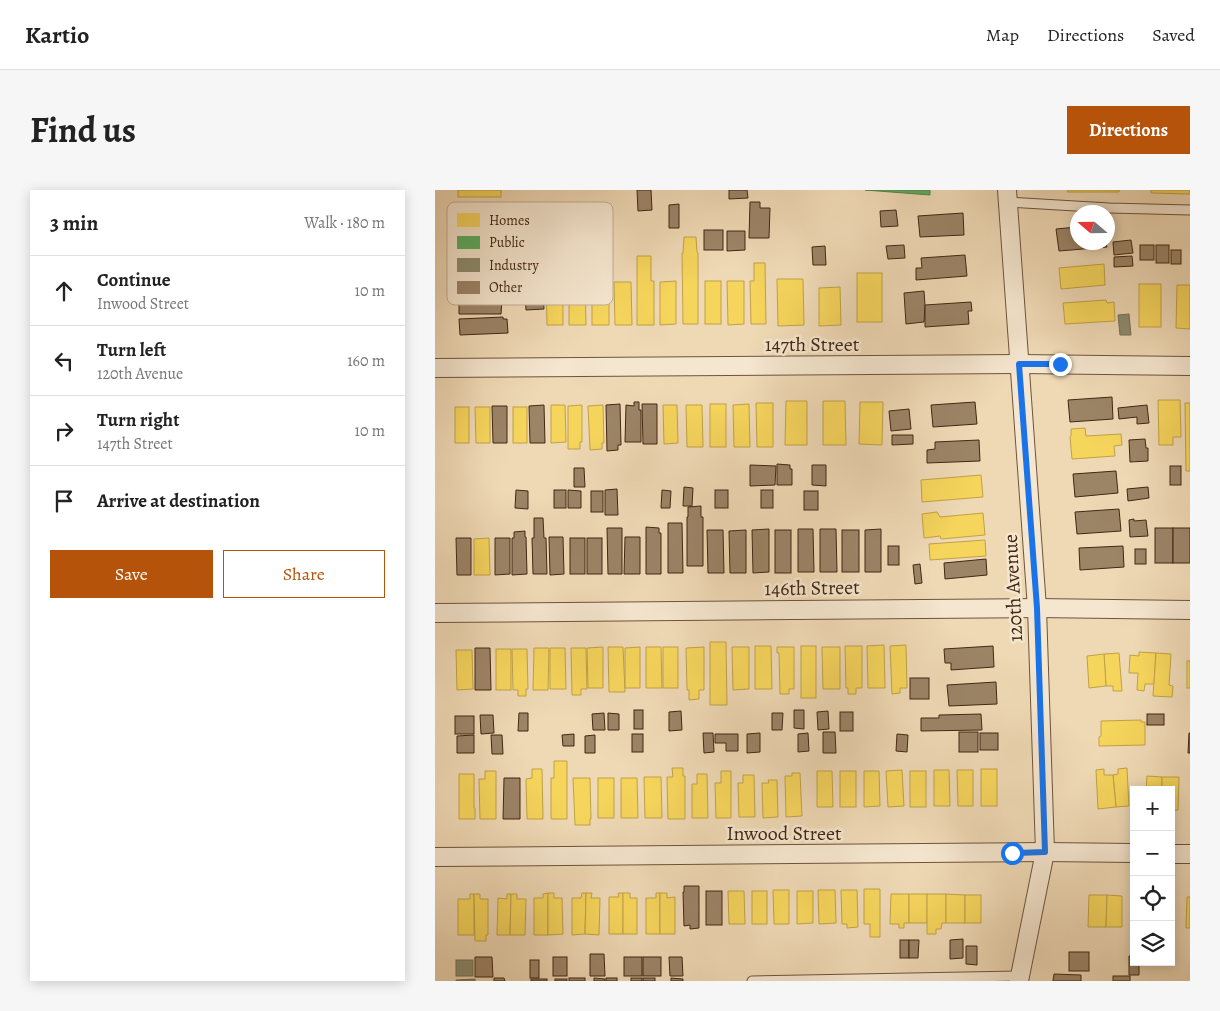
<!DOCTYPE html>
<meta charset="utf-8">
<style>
:root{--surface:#fff;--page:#f6f6f6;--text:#222;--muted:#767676;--line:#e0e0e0;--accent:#b45309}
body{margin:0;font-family:Alegreya,serif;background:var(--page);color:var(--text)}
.controls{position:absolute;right:15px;bottom:15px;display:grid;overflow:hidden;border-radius:0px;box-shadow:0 2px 12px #0003}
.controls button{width:45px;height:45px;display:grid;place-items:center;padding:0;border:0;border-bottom:1px solid var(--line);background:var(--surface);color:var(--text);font:25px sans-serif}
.compass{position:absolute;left:635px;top:15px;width:45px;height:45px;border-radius:50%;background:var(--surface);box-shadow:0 2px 12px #0003;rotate:290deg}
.stop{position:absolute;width:15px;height:15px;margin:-11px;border:4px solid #1a73e8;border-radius:50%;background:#fff}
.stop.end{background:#1a73e8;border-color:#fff;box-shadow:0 1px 5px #0008}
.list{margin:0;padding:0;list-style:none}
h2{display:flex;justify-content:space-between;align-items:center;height:65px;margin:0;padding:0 20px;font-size:21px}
h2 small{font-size:16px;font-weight:400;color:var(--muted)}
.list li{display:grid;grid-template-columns:32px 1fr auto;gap:15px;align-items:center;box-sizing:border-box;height:70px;padding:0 20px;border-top:1px solid var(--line)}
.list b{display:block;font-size:19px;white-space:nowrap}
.list p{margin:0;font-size:16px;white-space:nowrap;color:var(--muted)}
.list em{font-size:16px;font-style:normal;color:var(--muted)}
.actions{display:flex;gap:10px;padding:15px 20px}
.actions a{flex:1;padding:11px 0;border:1px solid var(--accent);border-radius:0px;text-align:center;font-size:18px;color:var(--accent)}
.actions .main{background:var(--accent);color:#fff}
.icon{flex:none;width:28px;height:28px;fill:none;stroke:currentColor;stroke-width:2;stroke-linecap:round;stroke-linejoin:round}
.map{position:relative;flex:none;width:755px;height:791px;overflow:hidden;border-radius:0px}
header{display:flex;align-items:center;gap:30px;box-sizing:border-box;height:70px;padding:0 25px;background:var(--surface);border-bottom:1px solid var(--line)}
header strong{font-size:24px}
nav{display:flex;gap:28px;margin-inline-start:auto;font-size:18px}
.intro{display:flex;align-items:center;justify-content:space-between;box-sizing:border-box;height:120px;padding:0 30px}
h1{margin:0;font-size:35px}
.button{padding:12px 22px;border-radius:0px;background:var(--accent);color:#fff;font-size:18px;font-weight:700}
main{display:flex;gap:30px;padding:0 30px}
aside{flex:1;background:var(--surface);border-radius:0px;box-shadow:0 2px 12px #0003}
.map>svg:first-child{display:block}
</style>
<header>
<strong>Kartio</strong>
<nav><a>Map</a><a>Directions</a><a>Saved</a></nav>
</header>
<div class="intro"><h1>Find us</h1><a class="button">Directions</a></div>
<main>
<aside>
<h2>3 min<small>Walk · 180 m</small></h2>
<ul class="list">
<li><svg class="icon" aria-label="ahead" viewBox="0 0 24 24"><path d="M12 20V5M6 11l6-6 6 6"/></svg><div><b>Continue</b><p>Inwood Street</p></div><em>10 m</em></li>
<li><svg class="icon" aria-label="left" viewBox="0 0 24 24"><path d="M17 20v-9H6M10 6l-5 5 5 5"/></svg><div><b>Turn left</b><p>120th Avenue</p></div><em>160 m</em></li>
<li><svg class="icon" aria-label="right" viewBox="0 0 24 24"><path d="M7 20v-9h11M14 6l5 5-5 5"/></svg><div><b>Turn right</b><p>147th Street</p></div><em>10 m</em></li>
<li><svg class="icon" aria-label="arrive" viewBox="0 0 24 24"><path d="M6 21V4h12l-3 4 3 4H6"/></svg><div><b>Arrive at destination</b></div></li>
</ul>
<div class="actions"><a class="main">Save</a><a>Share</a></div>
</aside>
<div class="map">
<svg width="755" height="791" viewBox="0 0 755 791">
<rect width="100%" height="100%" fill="#efd9b5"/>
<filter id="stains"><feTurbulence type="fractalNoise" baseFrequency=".004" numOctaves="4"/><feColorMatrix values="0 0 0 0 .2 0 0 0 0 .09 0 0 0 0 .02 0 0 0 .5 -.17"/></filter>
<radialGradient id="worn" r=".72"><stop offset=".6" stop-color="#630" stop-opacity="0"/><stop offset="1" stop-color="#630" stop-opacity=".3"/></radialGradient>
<!-- homes -->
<g fill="#f6d55c" stroke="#c0a146">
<rect x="23" y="0" width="43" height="7"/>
<path d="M633,0H684V2H632Z"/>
<path d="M716,0H755V4L716,3Z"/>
<path d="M249,47H261L262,62L263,63V134H248L247,63H248Z"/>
<path d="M202,66H216V91H219V135H202Z"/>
<path d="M319,73H330L331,134H316L315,91H319Z"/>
<path d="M669,74L670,95L626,99L624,78Z"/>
<rect x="422" y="83" width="25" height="49"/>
<path d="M342,89H368L369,135L343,136Z"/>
<rect x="157" y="91" width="17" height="44"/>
<path d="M241,91V134L225,135V92Z"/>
<rect x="270" y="91" width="16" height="43"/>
<path d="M292,91H309V134L293,135Z"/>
<path d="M111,92H128V135H112Z"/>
<path d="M150,92L151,135H134V93Z"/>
<path d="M179,92H196L197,135H180Z"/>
<rect x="704" y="94" width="22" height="43"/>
<path d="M742,95H755V139L741,138Z"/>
<path d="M405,97L406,135L384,136V98Z"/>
<path d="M671,110L672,113L679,112L680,131L630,134L628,113Z"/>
<path d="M723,210H745L746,247H738V255H724Z"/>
<path d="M351,211H372V255H350Z"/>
<path d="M388,211H410L411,255H388Z"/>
<path d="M425,212H448L447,255L424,254Z"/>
<path d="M321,213H338V257H322Z"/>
<path d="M750,213H755V281H751Z"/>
<rect x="275" y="214" width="16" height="43"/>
<path d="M314,214L315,257H299L298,215Z"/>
<path d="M116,215H130L131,252L116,253Z"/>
<path d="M147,215V252H145V259H133V216Z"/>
<path d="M168,215L169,253H167V259L155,260L153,216Z"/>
<path d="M228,215H242L243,253L229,254Z"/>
<path d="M251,215H267L268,257H252Z"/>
<rect x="20" y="217" width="14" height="36"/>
<path d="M40,217H55V253H41Z"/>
<rect x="78" y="217" width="14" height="36"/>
<path d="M650,238L651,246L686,244L687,255L679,256L680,266L637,269L635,247L636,246V239Z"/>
<path d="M546,285L548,307L487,312L486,290Z"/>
<path d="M502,322L505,327L548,323L550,345L506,349L505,346L489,348L487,324Z"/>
<path d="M54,348L55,385H39V349Z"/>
<path d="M550,350L551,366L495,370L494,354Z"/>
<path d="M275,452H291L292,515H275Z"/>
<path d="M449,455L450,498H433L432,456Z"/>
<path d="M471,455L472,498H465V503L457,504L455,456Z"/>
<path d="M320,456H336L337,499H320Z"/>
<rect x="366" y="456" width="15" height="52"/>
<path d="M410,456H427V498H421V504H413V498H411Z"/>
<path d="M168,457V498H153L152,458Z"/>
<path d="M173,457H188L190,502H174Z"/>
<path d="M205,457V498H190V458Z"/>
<path d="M211,457H226L227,498H211Z"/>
<rect x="228" y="457" width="15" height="41"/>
<path d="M269,457V500H264V509L254,510V500H252L251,458Z"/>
<path d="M297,457H314V499L298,500Z"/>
<path d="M342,457H359V499H354V504H345L344,463H342Z"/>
<path d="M387,457H405V499H388Z"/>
<path d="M99,458H114L113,500H98Z"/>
<path d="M115,458H130L131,499H115Z"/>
<path d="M136,458H151L152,499H146V505H137Z"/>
<rect x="61" y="459" width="15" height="41"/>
<path d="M77,459H92L93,499H91V506H83V500H78Z"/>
<path d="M21,460H37L38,499L22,500Z"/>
<path d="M704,462L721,463L719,494H710L709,501L702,500L703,483H694L695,465L704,466Z"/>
<path d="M684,463L687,501H678V496H671L669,464Z"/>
<path d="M721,463L736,464L734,495L738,496L737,507L718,506Z"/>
<path d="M669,464L671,496L654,498L652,466Z"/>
<rect x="752" y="471" width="3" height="27"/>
<path d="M706,530V532H710V555L664,556V547L666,546V531Z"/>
<path d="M119,571H132V629H116V588H119Z"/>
<path d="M237,578H248V586H250V629H233L232,587H238Z"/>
<path d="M692,578L694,616L681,617L678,585L683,584V579Z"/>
<path d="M97,579H107L108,629H92L91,589L97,588Z"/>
<rect x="546" y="579" width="16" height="37"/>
<path d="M669,579V585H678L681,617L663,619L661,580Z"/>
<path d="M467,580L469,616L453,617L451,581Z"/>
<path d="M499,580H514L515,616H499Z"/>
<path d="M522,580H538V616H523Z"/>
<path d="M50,581H61V629H45L44,589H50Z"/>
<path d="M286,581H296V628H281L280,593H286Z"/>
<path d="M382,581H397L398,617H382Z"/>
<rect x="405" y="581" width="16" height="36"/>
<path d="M429,581H444L445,616L429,617Z"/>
<rect x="475" y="581" width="16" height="36"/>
<path d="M357,583H365L367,626L351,627L350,586H357Z"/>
<path d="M24,584H39V618H40V629H24Z"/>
<path d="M262,584H272L273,628H257V594H262Z"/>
<path d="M308,585H319L320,627H304L303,593H308Z"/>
<path d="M712,586L727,587V600H711Z"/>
<path d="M209,587H226L227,628H210Z"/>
<path d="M727,587H744L743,620H736V600H727Z"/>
<path d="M138,588H155L156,629H155V635H140Z"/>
<rect x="163" y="588" width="16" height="40"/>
<path d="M186,588H202L203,628H186Z"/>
<path d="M333,590H342L343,627L328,628L327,593H334Z"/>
<path d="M429,699H445V747H435V734H429Z"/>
<path d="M338,700H354V734H339Z"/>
<path d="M383,700H400L401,733L384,734Z"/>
<path d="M406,700H422L423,737L412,738V734H407Z"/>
<path d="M293,701H309L310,734H294Z"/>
<rect x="317" y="701" width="15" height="33"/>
<path d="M362,701H378V733L362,734Z"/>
<path d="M113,703V745H99V708H108V704Z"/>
<path d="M113,703H119V708H127L128,744L113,745Z"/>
<path d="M147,703H151L150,744L137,745V708H146Z"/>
<path d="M151,703H157L156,708H165L164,745L150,744Z"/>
<path d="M183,703H188V744H174V707H184Z"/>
<path d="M188,703H195V708H202V744H188Z"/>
<path d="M221,703H225V744H211V708H221Z"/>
<path d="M225,703H232V708L240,707V744H225Z"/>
<path d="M35,704H39V745H23V709H35Z"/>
<path d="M39,704H45V709H53V745H51V751H40Z"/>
<path d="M72,704H76L75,745H62L63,708L72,709Z"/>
<path d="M76,704H82V709H91L90,745H75Z"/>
<path d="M456,704H474V733H469V738H464V734H455Z"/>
<rect x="474" y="704" width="18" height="29"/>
<path d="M492,704H511V733H507L506,739H501V744H492Z"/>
<path d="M511,704L530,705V733H511Z"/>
<rect x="530" y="705" width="16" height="28"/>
<path d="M654,705H672L671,737H653Z"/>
<path d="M672,705L687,706V737H671Z"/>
<path d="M752,707H755V738H751Z"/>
</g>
<!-- public -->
<path fill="#5aae61" stroke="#538649" d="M430,0H495V5Z"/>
<!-- industry -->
<g fill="#8c8c6e" stroke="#766e52">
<path d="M694,124L696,145H685L683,125Z"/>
<rect x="21" y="770" width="17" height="16"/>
<path d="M40,789V791H21V790Z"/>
</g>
<!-- building -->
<g fill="#9c8467" stroke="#422712">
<path d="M202,0H216L217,20L203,21Z"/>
<path d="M294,0H312L313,8L294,9Z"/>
<path d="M315,12H325V18H335L334,48H314Z"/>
<path d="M244,14V38H234V15Z"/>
<path d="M461,20L463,36L446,37L445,21Z"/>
<path d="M528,23L529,45L485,47L483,26Z"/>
<path d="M642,37V52H671L672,57L624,61L621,39Z"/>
<rect x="269" y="40" width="19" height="20"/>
<path d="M292,41H310V60L292,61Z"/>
<path d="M696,50L698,63L679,65L678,52Z"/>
<path d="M469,55L470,68L453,69L451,56Z"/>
<rect x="705" y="55" width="14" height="15"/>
<rect x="721" y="55" width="13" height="18"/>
<path d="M390,56L391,75H378L377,57Z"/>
<rect x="736" y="60" width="10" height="14"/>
<path d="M530,65L532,86L481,90V78H487L486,68Z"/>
<path d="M697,66L698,76L679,77V67Z"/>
<path d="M108,101L109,119L91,120L90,102Z"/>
<path d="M489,101L490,115L489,132L471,134L469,103Z"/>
<path d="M24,109H67L66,124H24Z"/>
<path d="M536,112L537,121H533L534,134L490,137V115Z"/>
<path d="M68,127V129H72L73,143L25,145L24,129Z"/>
<path d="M677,207L678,229L635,232L633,210Z"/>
<path d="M199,212H204V220H206V252H190L191,215L199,216Z"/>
<path d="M540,212L542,234L498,237L496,215Z"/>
<path d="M185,214L186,255H183V260L172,261L171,215Z"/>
<path d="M207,214H222V254H208Z"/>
<path d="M109,215L110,253H95L94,216Z"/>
<path d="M712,215L714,233L702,234V227L684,229L683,218Z"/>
<path d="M57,216H72V253H58Z"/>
<path d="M474,219L476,239L456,241L454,221Z"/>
<path d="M457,245H478V254L457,255Z"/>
<path d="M710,249L711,258H713V271L695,272L694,250Z"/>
<path d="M544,250L545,271L492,273V260L500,259V252Z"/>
<path d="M342,274L355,275V279H357V295H342Z"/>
<path d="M315,275L341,276L340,295L315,296Z"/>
<path d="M377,275H391V296L377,295Z"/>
<rect x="735" y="276" width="11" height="19"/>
<path d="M139,278H149L150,297H139Z"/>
<path d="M681,281L683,303L640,307L638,284Z"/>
<path d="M249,297L258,298L257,316H248Z"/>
<path d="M713,297L714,308L693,311L692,299Z"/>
<path d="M182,299L183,325H170V300Z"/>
<path d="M81,300L93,301V319L80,318Z"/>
<rect x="119" y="300" width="12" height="18"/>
<path d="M133,300L146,301V318H133Z"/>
<path d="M227,300L236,301L235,318H226Z"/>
<rect x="280" y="300" width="13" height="18"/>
<rect x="326" y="300" width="12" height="18"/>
<rect x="156" y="301" width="12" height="21"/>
<rect x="369" y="301" width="14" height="19"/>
<path d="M266,316V327H268V376H252V327H253V317Z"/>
<path d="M684,319L686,341L642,344L640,322Z"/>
<path d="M99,328H108L109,348H111L112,384H98L97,348H99Z"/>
<path d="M699,329V331L711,330L713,346L695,347L694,330Z"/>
<path d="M233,333H247L248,383H233Z"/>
<path d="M211,337L224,338V343H226V384H211Z"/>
<path d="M172,338H187V384H173Z"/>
<rect x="720" y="338" width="18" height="35"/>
<rect x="738" y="338" width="17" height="35"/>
<path d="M334,339V382L318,383L317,340Z"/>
<path d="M363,339H378L379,382H363Z"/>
<path d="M385,339H401L402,382H385Z"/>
<path d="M446,339V382H430V340Z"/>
<path d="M272,340H288L289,383H273Z"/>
<path d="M311,340V383H295L294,341Z"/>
<rect x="340" y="340" width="16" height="43"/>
<rect x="407" y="340" width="17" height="42"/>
<path d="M90,341V347H91L92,384L77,385V348H79V342Z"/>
<path d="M114,347H128L129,384L115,385Z"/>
<path d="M190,347H205V384H189Z"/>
<path d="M21,348H36V385H22Z"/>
<path d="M60,348H75V384L60,385Z"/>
<rect x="135" y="348" width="15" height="36"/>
<rect x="152" y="348" width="15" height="36"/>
<rect x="453" y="356" width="11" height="19"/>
<path d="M688,356L689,377L645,380L644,358Z"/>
<rect x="700" y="359" width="11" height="15"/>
<path d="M551,369L552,385L510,389L509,373Z"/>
<path d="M485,374L487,393L480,394L478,375Z"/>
<path d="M558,456L559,477L516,480V473H510L509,459Z"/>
<path d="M40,458H55L56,500H40Z"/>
<rect x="475" y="488" width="19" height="21"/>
<path d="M561,492L562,514L514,516L512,495Z"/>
<rect x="199" y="520" width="9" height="19"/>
<path d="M359,520H369V539L359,538Z"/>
<path d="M246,521L247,540L234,541V522Z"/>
<path d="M393,521L394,539L383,540L382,522Z"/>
<rect x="405" y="522" width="13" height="19"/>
<path d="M84,523H93V541H83Z"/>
<path d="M169,523L170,540H158L157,524Z"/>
<path d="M173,523L184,524V540H173Z"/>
<path d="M337,523H348L347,540H337Z"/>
<path d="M546,524L547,540L486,541V528H504V525Z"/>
<rect x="712" y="524" width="17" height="11"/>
<path d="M45,525H58L59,543L46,544Z"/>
<rect x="20" y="526" width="19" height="18"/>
<path d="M388,542H400L401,563H388Z"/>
<rect x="524" y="542" width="19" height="20"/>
<path d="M268,543H278L279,562L269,563Z"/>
<path d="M325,543V562L312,563V544Z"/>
<path d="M373,543L374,561L363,562V544Z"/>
<rect x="545" y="543" width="18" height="17"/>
<path d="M754,543H755V563H753Z"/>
<path d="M139,544V556H128L127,545Z"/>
<rect x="197" y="544" width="11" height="18"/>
<path d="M280,544H303V561H291V553H280Z"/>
<path d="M462,544L473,545L472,562L461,561Z"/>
<path d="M39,545V563H22V546Z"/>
<path d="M56,545H67L68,564H57Z"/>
<path d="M160,545V563H150V546Z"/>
<path d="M69,588H85V629H68Z"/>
<path d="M249,696H264V738L255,739V735L249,736L248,702H249Z"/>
<rect x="271" y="701" width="16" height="34"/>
<path d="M528,749V768L515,769V750Z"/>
<rect x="465" y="750" width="9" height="18"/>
<path d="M474,750H484L483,768H474Z"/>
<path d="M531,756H542V775L531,774Z"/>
<rect x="634" y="762" width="20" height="19"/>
<path d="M155,764H169L170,786H155Z"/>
<path d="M694,766H699V772H704V785H694Z"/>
<path d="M40,767H57L58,787H40Z"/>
<rect x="118" y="767" width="14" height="19"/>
<rect x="189" y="767" width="18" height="19"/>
<rect x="208" y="767" width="18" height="19"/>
<path d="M234,767H247L248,786H235Z"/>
<rect x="95" y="770" width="9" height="18"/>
<path d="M619,784L646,785V791H618Z"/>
<rect x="678" y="786" width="17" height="5"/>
<path d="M59,788H69L70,791H59Z"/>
<rect x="134" y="788" width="16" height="3"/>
<path d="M159,788L170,789V791H159Z"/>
<rect x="171" y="788" width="11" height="3"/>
<rect x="196" y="788" width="11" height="3"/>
<rect x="208" y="788" width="12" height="3"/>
<path d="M236,788L248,789V791H236Z"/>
<rect x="96" y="789" width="16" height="2"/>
<rect x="120" y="789" width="12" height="2"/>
</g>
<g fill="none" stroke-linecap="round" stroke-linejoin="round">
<!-- service casing -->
<g stroke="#6d543b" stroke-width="11">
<g id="service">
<path d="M573,12L674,18L755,20"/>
<path d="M317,791L585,786"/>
</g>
</g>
<!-- minor casing -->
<g stroke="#6d543b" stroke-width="20">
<g id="minor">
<path d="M572,0L602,418L610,662L584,791"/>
<path d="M0,178L584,174L755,176"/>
<path d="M0,423L602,418L755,420"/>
<path d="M736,664H755"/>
<path d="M0,667L610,662L699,663"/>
</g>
</g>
<!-- service -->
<use href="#service" stroke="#f5e6cf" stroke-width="9"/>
<!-- minor -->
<use href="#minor" stroke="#f5e6cf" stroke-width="18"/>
</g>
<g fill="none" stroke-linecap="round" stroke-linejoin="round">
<!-- route -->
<path stroke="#1a73e8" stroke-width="6" d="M577,663L610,662L602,418L584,174H625"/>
</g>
<g text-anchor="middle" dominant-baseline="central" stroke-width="5" stroke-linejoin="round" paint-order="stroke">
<!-- street labels -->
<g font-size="20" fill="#422712" stroke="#f5e6cf">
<text x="377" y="154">147th Street</text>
<text transform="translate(377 398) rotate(-1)">146th Street</text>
<text transform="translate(578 398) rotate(-93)">120th Avenue</text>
<text x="349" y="643">Inwood Street</text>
</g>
</g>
<!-- legend -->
<rect x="12" y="12" width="166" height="103" rx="8" fill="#f5e6cf" stroke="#bfad96" stroke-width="1"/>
<rect x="22" y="23" width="23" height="14" fill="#f6d55c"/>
<rect x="22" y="46" width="23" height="13" fill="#5aae61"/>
<rect x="22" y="68" width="23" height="14" fill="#8c8c6e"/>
<rect x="22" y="91" width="23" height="13" fill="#9c8467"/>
<g font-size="14" fill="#422712">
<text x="54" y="35">Homes</text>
<text x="54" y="57">Public</text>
<text x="54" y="80">Industry</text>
<text x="54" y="102">Other</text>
</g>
<rect width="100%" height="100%" filter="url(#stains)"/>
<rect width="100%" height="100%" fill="url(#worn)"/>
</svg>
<div class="controls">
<button>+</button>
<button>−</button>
<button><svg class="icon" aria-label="locate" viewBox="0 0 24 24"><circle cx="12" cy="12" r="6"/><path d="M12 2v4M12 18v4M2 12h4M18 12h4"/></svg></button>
<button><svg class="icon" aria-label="layers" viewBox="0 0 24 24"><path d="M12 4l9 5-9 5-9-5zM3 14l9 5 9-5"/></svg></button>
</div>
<svg class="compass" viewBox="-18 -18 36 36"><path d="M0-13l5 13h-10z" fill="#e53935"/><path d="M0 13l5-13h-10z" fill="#767676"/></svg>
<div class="stop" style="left:577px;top:663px"></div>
<div class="stop end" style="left:625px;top:174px"></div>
</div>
</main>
